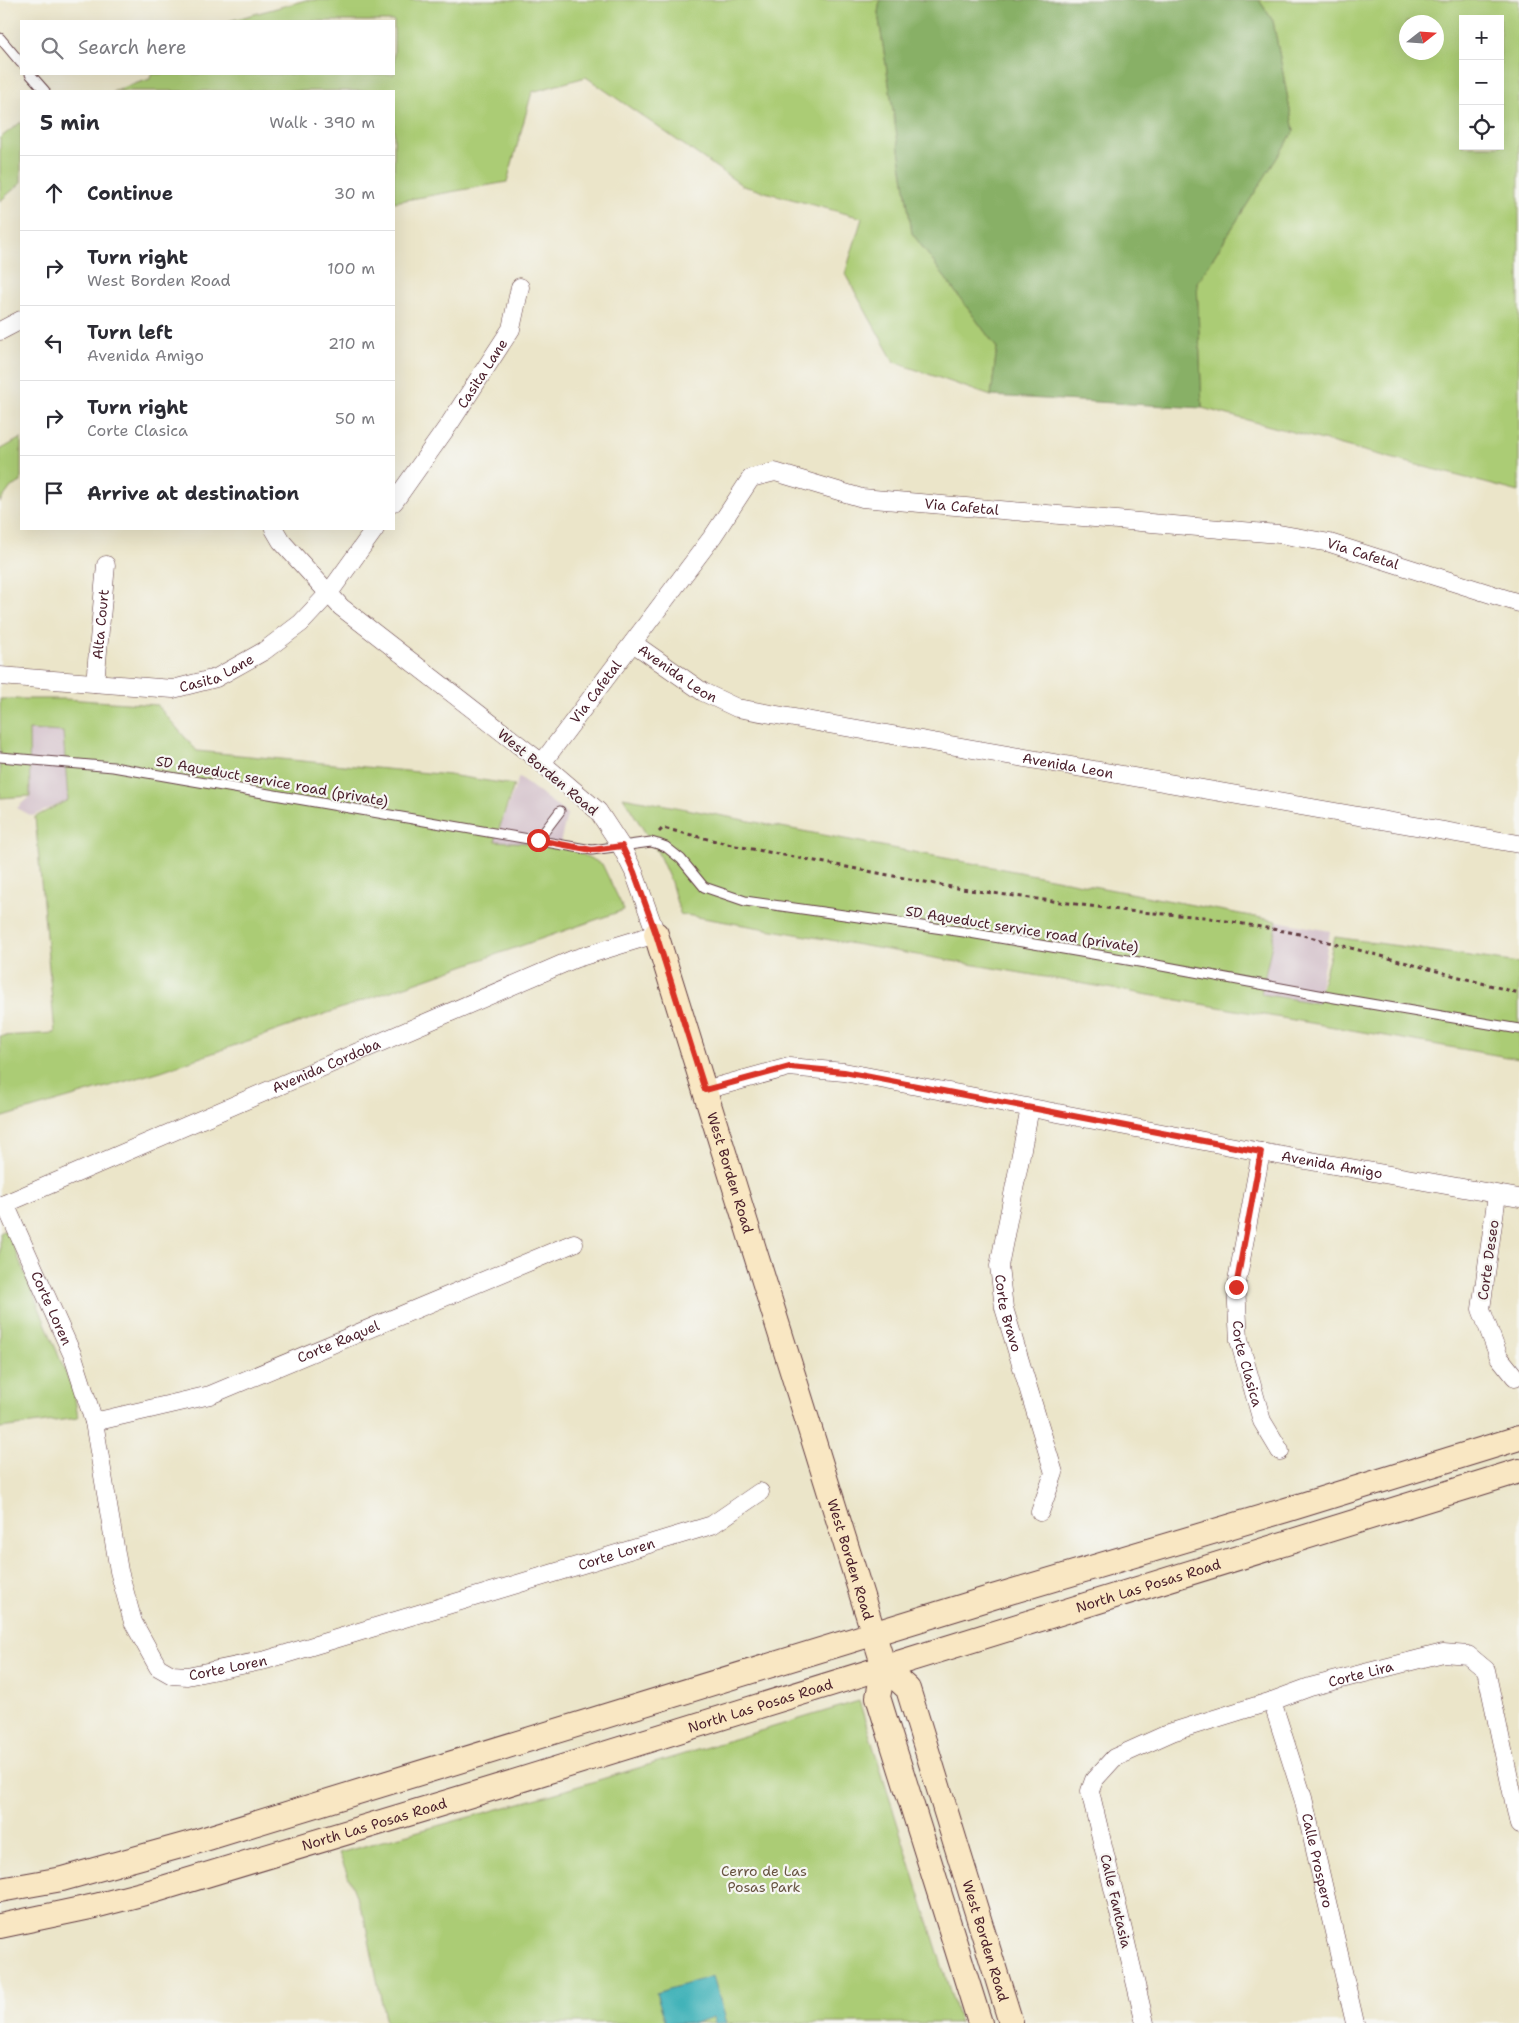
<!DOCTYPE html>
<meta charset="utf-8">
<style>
:root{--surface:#fff;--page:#f2f2f3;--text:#2b2b33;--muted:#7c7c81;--line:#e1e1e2}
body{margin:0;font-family:"Shantell Sans",sans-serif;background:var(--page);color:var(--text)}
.controls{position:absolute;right:15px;top:15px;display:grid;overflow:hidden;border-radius:0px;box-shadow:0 5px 20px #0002}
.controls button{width:45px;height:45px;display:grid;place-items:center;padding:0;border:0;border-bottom:1px solid var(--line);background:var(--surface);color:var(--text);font:25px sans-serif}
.compass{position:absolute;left:1399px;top:15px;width:45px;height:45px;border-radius:50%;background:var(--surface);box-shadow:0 5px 20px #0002;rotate:73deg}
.stop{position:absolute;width:15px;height:15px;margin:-11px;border:4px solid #d93025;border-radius:50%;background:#fff}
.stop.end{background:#d93025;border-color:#fff;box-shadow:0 1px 5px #0008}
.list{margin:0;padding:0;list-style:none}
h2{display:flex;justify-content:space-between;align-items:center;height:65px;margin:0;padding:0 20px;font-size:21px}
h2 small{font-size:16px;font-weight:400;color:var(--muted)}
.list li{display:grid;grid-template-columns:32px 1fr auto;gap:15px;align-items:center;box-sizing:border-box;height:75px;padding:0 20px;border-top:1px solid var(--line)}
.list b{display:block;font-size:19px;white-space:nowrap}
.list p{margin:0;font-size:16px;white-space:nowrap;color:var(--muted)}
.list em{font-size:16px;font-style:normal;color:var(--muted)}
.icon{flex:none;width:28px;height:28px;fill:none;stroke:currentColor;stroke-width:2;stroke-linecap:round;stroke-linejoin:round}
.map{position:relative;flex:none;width:1519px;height:2023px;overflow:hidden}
.search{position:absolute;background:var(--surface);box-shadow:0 5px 20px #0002;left:20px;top:20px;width:375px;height:55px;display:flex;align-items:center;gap:12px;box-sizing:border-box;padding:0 18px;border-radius:0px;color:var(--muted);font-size:19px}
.panel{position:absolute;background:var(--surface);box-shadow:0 5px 20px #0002;left:20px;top:90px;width:375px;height:440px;border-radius:0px}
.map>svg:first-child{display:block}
</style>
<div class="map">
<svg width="1519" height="2023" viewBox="0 0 1519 2023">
<rect width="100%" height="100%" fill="#f6f6f2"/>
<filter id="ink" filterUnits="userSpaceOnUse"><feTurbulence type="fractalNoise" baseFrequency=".02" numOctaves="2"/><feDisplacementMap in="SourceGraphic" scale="10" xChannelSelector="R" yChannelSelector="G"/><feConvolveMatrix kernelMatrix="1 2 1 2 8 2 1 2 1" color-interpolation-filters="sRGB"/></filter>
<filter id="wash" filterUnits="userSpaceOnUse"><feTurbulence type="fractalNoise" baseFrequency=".0096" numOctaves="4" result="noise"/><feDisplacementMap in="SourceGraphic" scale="20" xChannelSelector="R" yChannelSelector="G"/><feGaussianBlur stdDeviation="1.12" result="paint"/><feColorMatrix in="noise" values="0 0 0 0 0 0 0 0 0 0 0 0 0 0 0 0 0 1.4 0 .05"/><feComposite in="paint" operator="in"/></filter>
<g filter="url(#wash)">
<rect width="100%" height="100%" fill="#ebe5c9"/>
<!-- industrial -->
<g fill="#d1bdc8">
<path d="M29,730L63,732L68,800L32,816L17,808L30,796Z"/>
<path d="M519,777L567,814L558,852L495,841Z"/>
<path d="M1277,921L1330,931L1317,1003L1261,994Z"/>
</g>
<!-- green -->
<g fill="#abcc74" stroke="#7a7650" fill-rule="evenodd">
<path d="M306,0H880L878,13L912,233L997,348L991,396L894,362L845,274L862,218L743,186L586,77L532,92L507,182L394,202V91H112L150,79L151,74H394V21H229Z"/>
<path d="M1259,0H1519V492L1202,408L1197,283L1294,131L1273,21ZM1463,19H1500V146H1463ZM1406,22H1436V52H1406Z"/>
<path d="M21,122V183L0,201V138Z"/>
<path d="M21,438V482L11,487L0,502V450Z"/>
<path d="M0,699H65L157,705L197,751L449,775L514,785L495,841L563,845L602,864L624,910L161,1071L0,1118V1036L55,1033L35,817L68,800L63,732L29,730L30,796L0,798Z"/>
<path d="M623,797L1277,921L1261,994L1317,1003L1335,937L1519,963V1059L680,914L671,882L658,853Z"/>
<path d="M7,1230L74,1393L78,1418L0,1428V1232Z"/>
<path d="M859,1701L960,2023H386L364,1916L339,1853L549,1795Z"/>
</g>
<!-- forest -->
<path fill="#88b066" stroke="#696848" d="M880,0H1259L1273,21L1294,131L1197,283L1202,408L991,396L997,348L912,233L878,13Z"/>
<!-- water -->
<path fill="#43b3b9" stroke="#466972" d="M713,1976L727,2023H715L713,2017L695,2023H666L656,1993Z"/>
</g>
<g filter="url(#ink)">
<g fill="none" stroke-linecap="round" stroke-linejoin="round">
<!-- lane casing -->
<g stroke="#623d43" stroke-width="11">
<g id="lane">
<path d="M0,38L21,63"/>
<path d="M30,74L45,91"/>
<path d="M0,757L113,767L592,850L651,842L658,844L666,847L681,859L704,887L745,901L964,932L1151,964L1335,998L1519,1029"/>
<path d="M538,840L560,811"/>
</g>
</g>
<!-- street casing -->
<g stroke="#623d43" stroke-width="19">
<g id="street">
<path d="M0,331L21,320"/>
<path id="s1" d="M394,502L450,423L511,329L520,287"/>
<path id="s2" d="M633,643L703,692L737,708L1519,844"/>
<path id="s3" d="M0,676L173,689L216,678L264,651L301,623L329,593L375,529"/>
<path id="s4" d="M95,683L106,565"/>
<path id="s5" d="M542,763L713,536L751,478L775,472L862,498L1279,534L1330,543L1519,603"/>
<path id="s6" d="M705,1090L789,1067L844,1072L1261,1152L1519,1198"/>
<path id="s7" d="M1030,1108L999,1266L1004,1308L1054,1473L1040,1512"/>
<path id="s8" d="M1261,1152L1236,1287L1239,1340L1262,1421L1280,1451"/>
<path d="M1497,1195L1481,1309L1499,1357L1515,1377"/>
<path id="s9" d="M5,1204L73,1356L94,1422L119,1571L133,1622L158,1667L172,1675L187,1676L266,1660L712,1525L760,1492"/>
<path id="s10" d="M0,1206L574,959L656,934L634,872L621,846L598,811L542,763L341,607L281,541L274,529"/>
<path id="s11" d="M94,1422L210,1395L574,1243"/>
<path id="s12" d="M1272,1701L1303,1798L1355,2023"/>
<path id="s13" d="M1145,2023L1090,1791L1094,1780L1114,1758L1172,1732L1272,1701L1310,1687L1443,1653L1468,1655L1486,1670L1519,1825"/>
</g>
</g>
<!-- secondary casing -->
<g stroke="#623d43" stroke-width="26">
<g id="secondary">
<path id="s14" d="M656,934L884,1667L878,1697L980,2023"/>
<path id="s15" d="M884,1667L908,1689L1011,2023"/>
<path d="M0,1890L62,1879L195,1842L993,1597L1286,1510L1519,1438"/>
<path id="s16" d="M0,1926L95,1906L153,1891L494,1788L1519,1471"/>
</g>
</g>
<!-- path -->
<path stroke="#623d43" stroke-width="3" stroke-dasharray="4 4" stroke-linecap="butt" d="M659,832L663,828L736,846L962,889L1128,911L1204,917L1295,933L1519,993"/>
<!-- lane -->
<use href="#lane" stroke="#fff" stroke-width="9"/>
<!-- street -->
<use href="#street" stroke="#fff" stroke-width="18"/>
<!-- secondary -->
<use href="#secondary" stroke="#f9e7c3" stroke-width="24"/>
</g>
</g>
<g fill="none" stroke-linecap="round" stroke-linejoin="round" filter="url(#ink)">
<!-- route -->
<path stroke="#d93025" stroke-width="6" d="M538,840L592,850L622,846L634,872L656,934L705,1090L790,1067L844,1072L1261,1152L1236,1287"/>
</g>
<g text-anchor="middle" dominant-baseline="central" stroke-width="4.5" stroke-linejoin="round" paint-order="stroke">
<!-- street labels -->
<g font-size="14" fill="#4a1f2b" stroke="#f6f6f2">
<text stroke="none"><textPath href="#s1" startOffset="156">Casita Lane</textPath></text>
<text stroke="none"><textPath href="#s5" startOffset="569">Via Cafetal</textPath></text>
<text stroke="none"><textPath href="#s5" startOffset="974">Via Cafetal</textPath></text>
<text stroke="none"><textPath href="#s4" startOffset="59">Alta Court</textPath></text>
<text stroke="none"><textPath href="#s3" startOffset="220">Casita Lane</textPath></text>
<text stroke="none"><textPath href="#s2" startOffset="54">Avenida Leon</textPath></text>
<text stroke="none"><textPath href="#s5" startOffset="89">Via Cafetal</textPath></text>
<text stroke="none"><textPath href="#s2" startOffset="459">Avenida Leon</textPath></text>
<text transform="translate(548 772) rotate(40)">West Borden Road</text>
<text transform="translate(272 781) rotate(10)">SD Aqueduct service road (private)</text>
<text transform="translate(1022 929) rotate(9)">SD Aqueduct service road (private)</text>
<text stroke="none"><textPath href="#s10" startOffset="355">Avenida Cordoba</textPath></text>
<text stroke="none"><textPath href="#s6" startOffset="639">Avenida Amigo</textPath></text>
<text stroke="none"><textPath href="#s14" startOffset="250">West Borden Road</textPath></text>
<text transform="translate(1488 1260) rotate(-82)">Corte Deseo</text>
<text stroke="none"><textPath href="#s9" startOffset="114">Corte Loren</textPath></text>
<text stroke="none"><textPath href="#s7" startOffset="209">Corte Bravo</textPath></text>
<text stroke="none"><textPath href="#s11" startOffset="258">Corte Raquel</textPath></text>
<text stroke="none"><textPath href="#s8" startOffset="215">Corte Clasica</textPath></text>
<text stroke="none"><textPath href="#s9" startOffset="969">Corte Loren</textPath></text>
<text stroke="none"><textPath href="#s14" startOffset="655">West Borden Road</textPath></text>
<text stroke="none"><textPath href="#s16" startOffset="1198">North Las Posas Road</textPath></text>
<text stroke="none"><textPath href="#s9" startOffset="564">Corte Loren</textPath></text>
<text stroke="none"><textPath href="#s13" startOffset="541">Corte Lira</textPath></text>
<text stroke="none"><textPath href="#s16" startOffset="792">North Las Posas Road</textPath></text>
<text stroke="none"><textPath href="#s16" startOffset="388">North Las Posas Road</textPath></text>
<text stroke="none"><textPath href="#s12" startOffset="166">Calle Prospero</textPath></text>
<text transform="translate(1116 1901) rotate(77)">Calle Fantasia</text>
<text stroke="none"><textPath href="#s15" startOffset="296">West Borden Road</textPath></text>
</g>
<!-- park labels -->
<g font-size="14" fill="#675341" stroke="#f6f6f2">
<text x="764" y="1871">Cerro de Las<tspan x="764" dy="16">Posas Park</tspan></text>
</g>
</g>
</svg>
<div class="controls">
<button>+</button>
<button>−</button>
<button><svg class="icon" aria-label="locate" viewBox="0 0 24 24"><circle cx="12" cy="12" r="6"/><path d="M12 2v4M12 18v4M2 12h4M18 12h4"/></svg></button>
</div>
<svg class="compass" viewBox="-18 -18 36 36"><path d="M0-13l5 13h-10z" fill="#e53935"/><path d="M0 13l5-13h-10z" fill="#7c7c81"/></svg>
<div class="stop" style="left:538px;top:840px"></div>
<div class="stop end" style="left:1236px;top:1287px"></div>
<div class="search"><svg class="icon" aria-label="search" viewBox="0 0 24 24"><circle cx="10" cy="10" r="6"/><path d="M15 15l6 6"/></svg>Search here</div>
<section class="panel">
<h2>5 min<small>Walk · 390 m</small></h2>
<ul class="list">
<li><svg class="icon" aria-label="ahead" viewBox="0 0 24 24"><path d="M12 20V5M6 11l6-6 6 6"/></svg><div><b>Continue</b></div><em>30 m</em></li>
<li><svg class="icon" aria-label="right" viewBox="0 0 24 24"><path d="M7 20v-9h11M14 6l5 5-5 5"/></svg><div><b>Turn right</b><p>West Borden Road</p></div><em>100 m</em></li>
<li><svg class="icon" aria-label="left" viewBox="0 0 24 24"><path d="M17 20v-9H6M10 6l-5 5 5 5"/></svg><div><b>Turn left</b><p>Avenida Amigo</p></div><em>210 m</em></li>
<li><svg class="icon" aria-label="right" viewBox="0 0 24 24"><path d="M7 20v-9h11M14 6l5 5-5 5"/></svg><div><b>Turn right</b><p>Corte Clasica</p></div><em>50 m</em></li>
<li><svg class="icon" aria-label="arrive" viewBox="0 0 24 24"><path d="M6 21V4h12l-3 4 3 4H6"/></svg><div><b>Arrive at destination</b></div></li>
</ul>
</section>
</div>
